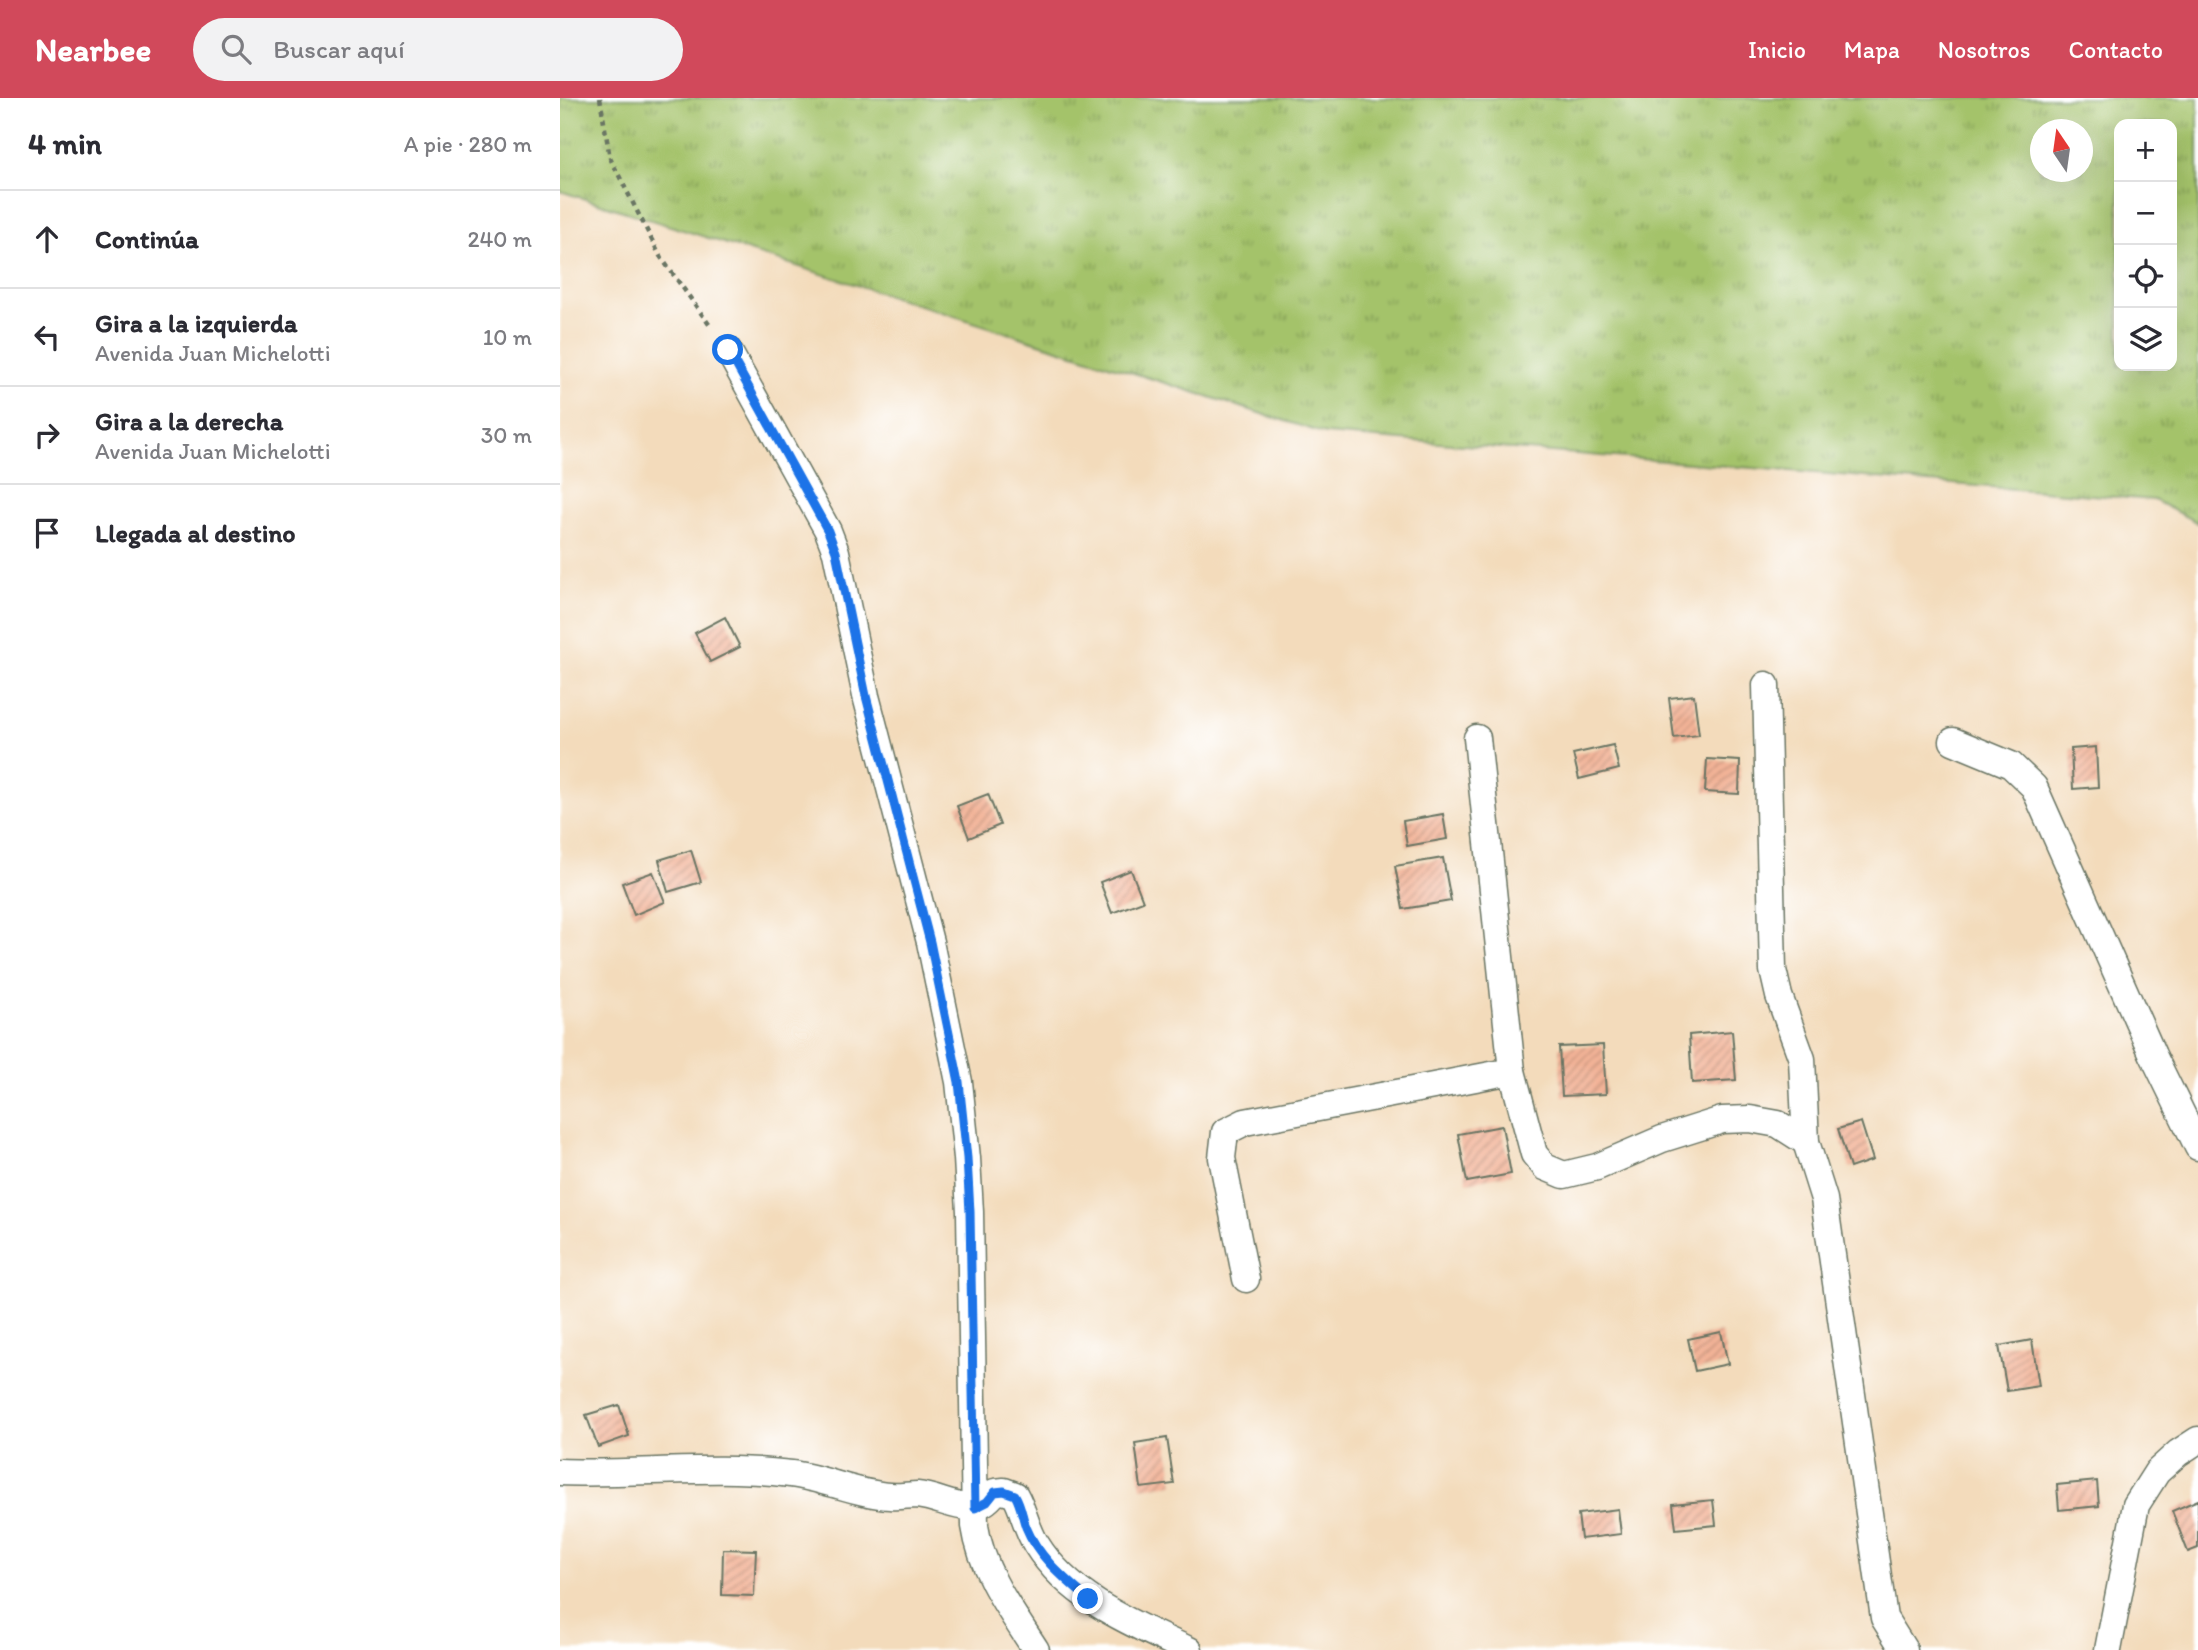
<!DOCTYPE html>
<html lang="es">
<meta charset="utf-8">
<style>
:root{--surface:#fff;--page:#f2f2f3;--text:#2b2b33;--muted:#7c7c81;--line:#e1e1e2;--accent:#d1495b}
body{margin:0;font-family:Itim,sans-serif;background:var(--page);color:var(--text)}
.controls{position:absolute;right:21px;top:21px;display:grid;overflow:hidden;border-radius:14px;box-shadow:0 7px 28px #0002}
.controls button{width:63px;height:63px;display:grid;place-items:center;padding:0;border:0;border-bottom:2px solid var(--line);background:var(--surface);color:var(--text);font:35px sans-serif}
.compass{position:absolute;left:1470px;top:21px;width:63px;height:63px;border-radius:50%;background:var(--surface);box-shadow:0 7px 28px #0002;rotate:347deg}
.stop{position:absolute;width:21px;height:21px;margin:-16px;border:5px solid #1a73e8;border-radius:50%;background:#fff}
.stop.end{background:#1a73e8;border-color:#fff;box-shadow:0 2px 7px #0008}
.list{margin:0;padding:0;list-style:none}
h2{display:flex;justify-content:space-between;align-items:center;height:91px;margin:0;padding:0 28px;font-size:30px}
h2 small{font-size:23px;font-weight:400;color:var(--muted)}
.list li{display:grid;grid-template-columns:46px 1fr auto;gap:21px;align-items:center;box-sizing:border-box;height:98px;padding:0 28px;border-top:2px solid var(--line)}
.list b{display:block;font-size:26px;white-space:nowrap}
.list p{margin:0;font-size:23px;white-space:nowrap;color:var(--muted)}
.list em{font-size:23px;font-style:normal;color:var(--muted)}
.icon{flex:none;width:38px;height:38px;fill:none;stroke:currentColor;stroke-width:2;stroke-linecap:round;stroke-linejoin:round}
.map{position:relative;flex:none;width:1638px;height:1552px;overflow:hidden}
header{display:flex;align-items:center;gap:42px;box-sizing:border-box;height:98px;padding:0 35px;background:var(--accent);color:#fff}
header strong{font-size:33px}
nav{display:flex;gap:38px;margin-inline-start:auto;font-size:24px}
.search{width:490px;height:63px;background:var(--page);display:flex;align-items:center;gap:18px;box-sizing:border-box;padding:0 24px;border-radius:38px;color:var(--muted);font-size:26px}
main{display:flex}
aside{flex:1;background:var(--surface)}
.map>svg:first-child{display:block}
</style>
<header>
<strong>Nearbee</strong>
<div class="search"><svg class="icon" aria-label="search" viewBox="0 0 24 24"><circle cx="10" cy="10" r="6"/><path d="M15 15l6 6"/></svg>Buscar aquí</div>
<nav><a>Inicio</a><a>Mapa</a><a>Nosotros</a><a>Contacto</a></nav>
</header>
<main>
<aside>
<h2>4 min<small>A pie · 280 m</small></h2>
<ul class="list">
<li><svg class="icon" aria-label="ahead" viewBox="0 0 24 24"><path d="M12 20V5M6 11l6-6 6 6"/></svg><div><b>Continúa</b></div><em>240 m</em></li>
<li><svg class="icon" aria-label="left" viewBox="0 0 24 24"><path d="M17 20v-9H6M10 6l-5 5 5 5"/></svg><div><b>Gira a la izquierda</b><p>Avenida Juan Michelotti</p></div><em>10 m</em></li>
<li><svg class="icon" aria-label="right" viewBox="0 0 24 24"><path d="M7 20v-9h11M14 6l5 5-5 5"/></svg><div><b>Gira a la derecha</b><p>Avenida Juan Michelotti</p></div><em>30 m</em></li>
<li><svg class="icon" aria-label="arrive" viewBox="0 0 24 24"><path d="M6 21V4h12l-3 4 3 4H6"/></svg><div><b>Llegada al destino</b></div></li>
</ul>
</aside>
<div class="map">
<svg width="1638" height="1552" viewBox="0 0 1638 1552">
<defs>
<pattern id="grass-tufts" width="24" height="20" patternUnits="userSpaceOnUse" patternTransform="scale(1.75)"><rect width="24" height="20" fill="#a4c36a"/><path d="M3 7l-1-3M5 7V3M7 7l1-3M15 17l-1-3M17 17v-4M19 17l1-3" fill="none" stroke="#85a058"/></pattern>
<pattern id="building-hatch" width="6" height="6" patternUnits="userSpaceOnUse" patternTransform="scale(1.75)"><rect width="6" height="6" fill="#f3b397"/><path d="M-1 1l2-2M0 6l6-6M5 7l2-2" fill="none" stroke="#c4937c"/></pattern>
</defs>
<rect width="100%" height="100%" fill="#fff"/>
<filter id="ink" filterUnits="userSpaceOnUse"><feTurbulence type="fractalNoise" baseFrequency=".0143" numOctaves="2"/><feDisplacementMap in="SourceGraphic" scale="14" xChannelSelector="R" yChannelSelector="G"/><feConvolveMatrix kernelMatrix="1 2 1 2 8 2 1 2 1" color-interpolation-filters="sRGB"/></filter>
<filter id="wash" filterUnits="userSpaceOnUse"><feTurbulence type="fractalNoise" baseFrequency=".00686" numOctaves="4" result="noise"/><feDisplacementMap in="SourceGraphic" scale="28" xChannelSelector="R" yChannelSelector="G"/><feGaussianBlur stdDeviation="1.57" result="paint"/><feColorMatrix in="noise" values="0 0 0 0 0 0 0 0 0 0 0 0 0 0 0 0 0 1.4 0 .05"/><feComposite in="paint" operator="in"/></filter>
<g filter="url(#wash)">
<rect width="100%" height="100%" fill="#f3dbbb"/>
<!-- grass -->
<path fill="url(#grass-tufts)" stroke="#62804f" stroke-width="2" fill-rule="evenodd" d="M0,0H1638V425L1594,402L766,336L0,93ZM1559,26H1612V268H1559ZM1480,32H1522V74H1480Z"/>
<g id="blocks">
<!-- building -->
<g fill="url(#building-hatch)">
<path d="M165,519L180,549L150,564L135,535Z"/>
<path d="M1134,597L1139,637L1114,640L1109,600Z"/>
<path d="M1053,647L1059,671L1019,681L1013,656Z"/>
<path d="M1536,649L1538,689L1513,691L1511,651Z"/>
<path d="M1147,661L1180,663L1179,696L1145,694Z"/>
<path d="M428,696L440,727L409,740L397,708Z"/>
<path d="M883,716L887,741L847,748L843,723Z"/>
<path d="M131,752L141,784L108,794L99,762Z"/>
<path d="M883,760L891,803L843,811L835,768Z"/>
<path d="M571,772L583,803L552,815L540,784Z"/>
<path d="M93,774L105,804L74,817L62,785Z"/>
<path d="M1172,933L1176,982L1132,985L1129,937Z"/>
<path d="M1043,947L1046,996L1002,998L999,949Z"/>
<path d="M1301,1024L1313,1062L1290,1070L1278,1031Z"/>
<path d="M942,1028L951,1076L907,1084L898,1036Z"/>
<path d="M1161,1234L1168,1266L1135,1273L1128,1241Z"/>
<path d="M1472,1242L1479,1288L1447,1293L1439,1248Z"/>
<path d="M59,1307L69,1338L38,1349L26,1317Z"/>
<path d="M607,1340L614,1386L581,1390L575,1345Z"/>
<path d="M1537,1383L1539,1408L1499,1412L1497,1387Z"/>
<path d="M1153,1402L1156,1427L1116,1431L1113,1406Z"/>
<path d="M1638,1402V1450L1628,1454L1612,1413Z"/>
<path d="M1058,1411L1061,1436L1021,1441L1018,1416Z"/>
<path d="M163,1451L196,1452L194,1498L162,1497Z"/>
</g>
</g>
</g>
<g filter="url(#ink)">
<use href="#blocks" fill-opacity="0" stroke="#697463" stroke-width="2"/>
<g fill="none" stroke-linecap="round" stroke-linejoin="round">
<!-- street casing -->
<g stroke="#697463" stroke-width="29">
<g id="street">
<path d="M168,252L268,433L276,454L306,598L370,844L399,984L407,1060L410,1114L415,1428C422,1475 451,1513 476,1552"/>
<path d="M1206,587L1213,872L1219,898L1242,961L1246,1044L1264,1101L1324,1520L1344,1552"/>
<path d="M917,640L952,973L974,1056L985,1069L1004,1077L1037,1069L1102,1041L1162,1022L1190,1021L1218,1026L1246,1044"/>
<path d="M1393,643L1451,667L1474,689L1593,957L1638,1049"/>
<path d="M686,1181L662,1060L665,1034L685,1024L952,973"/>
<path d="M0,1374C77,1377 154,1366 231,1376C264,1380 297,1396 330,1398C339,1399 348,1397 357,1397C387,1400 413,1424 435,1394L444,1393L455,1397C464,1413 466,1430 476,1446C510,1501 573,1526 629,1552"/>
<path d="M1548,1552L1576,1407L1597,1374L1618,1355L1638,1342"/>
</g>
</g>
<!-- path -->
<path stroke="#697463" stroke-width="4.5" stroke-dasharray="5 5" stroke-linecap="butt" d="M40,0L50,60L100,158L151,229"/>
<!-- street -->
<use href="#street" stroke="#fff" stroke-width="26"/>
</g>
</g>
<g fill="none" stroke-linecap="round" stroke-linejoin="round" filter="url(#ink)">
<!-- route -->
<path stroke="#1a73e8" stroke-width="9" d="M168,252L268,433L276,454L306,598L370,844L399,984L407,1060L410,1114L415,1410L427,1404L435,1394L444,1393L455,1397C461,1407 462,1418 466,1429C478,1459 504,1480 528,1501"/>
</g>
</svg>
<div class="controls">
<button>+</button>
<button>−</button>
<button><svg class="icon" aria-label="locate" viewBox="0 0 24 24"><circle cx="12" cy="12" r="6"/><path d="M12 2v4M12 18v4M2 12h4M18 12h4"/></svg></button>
<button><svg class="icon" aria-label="layers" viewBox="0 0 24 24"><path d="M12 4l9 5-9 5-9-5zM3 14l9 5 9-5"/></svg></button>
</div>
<svg class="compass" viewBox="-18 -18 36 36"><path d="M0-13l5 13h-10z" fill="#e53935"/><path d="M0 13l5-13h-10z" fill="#7c7c81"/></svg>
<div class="stop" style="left:168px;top:252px"></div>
<div class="stop end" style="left:528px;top:1501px"></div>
</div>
</main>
